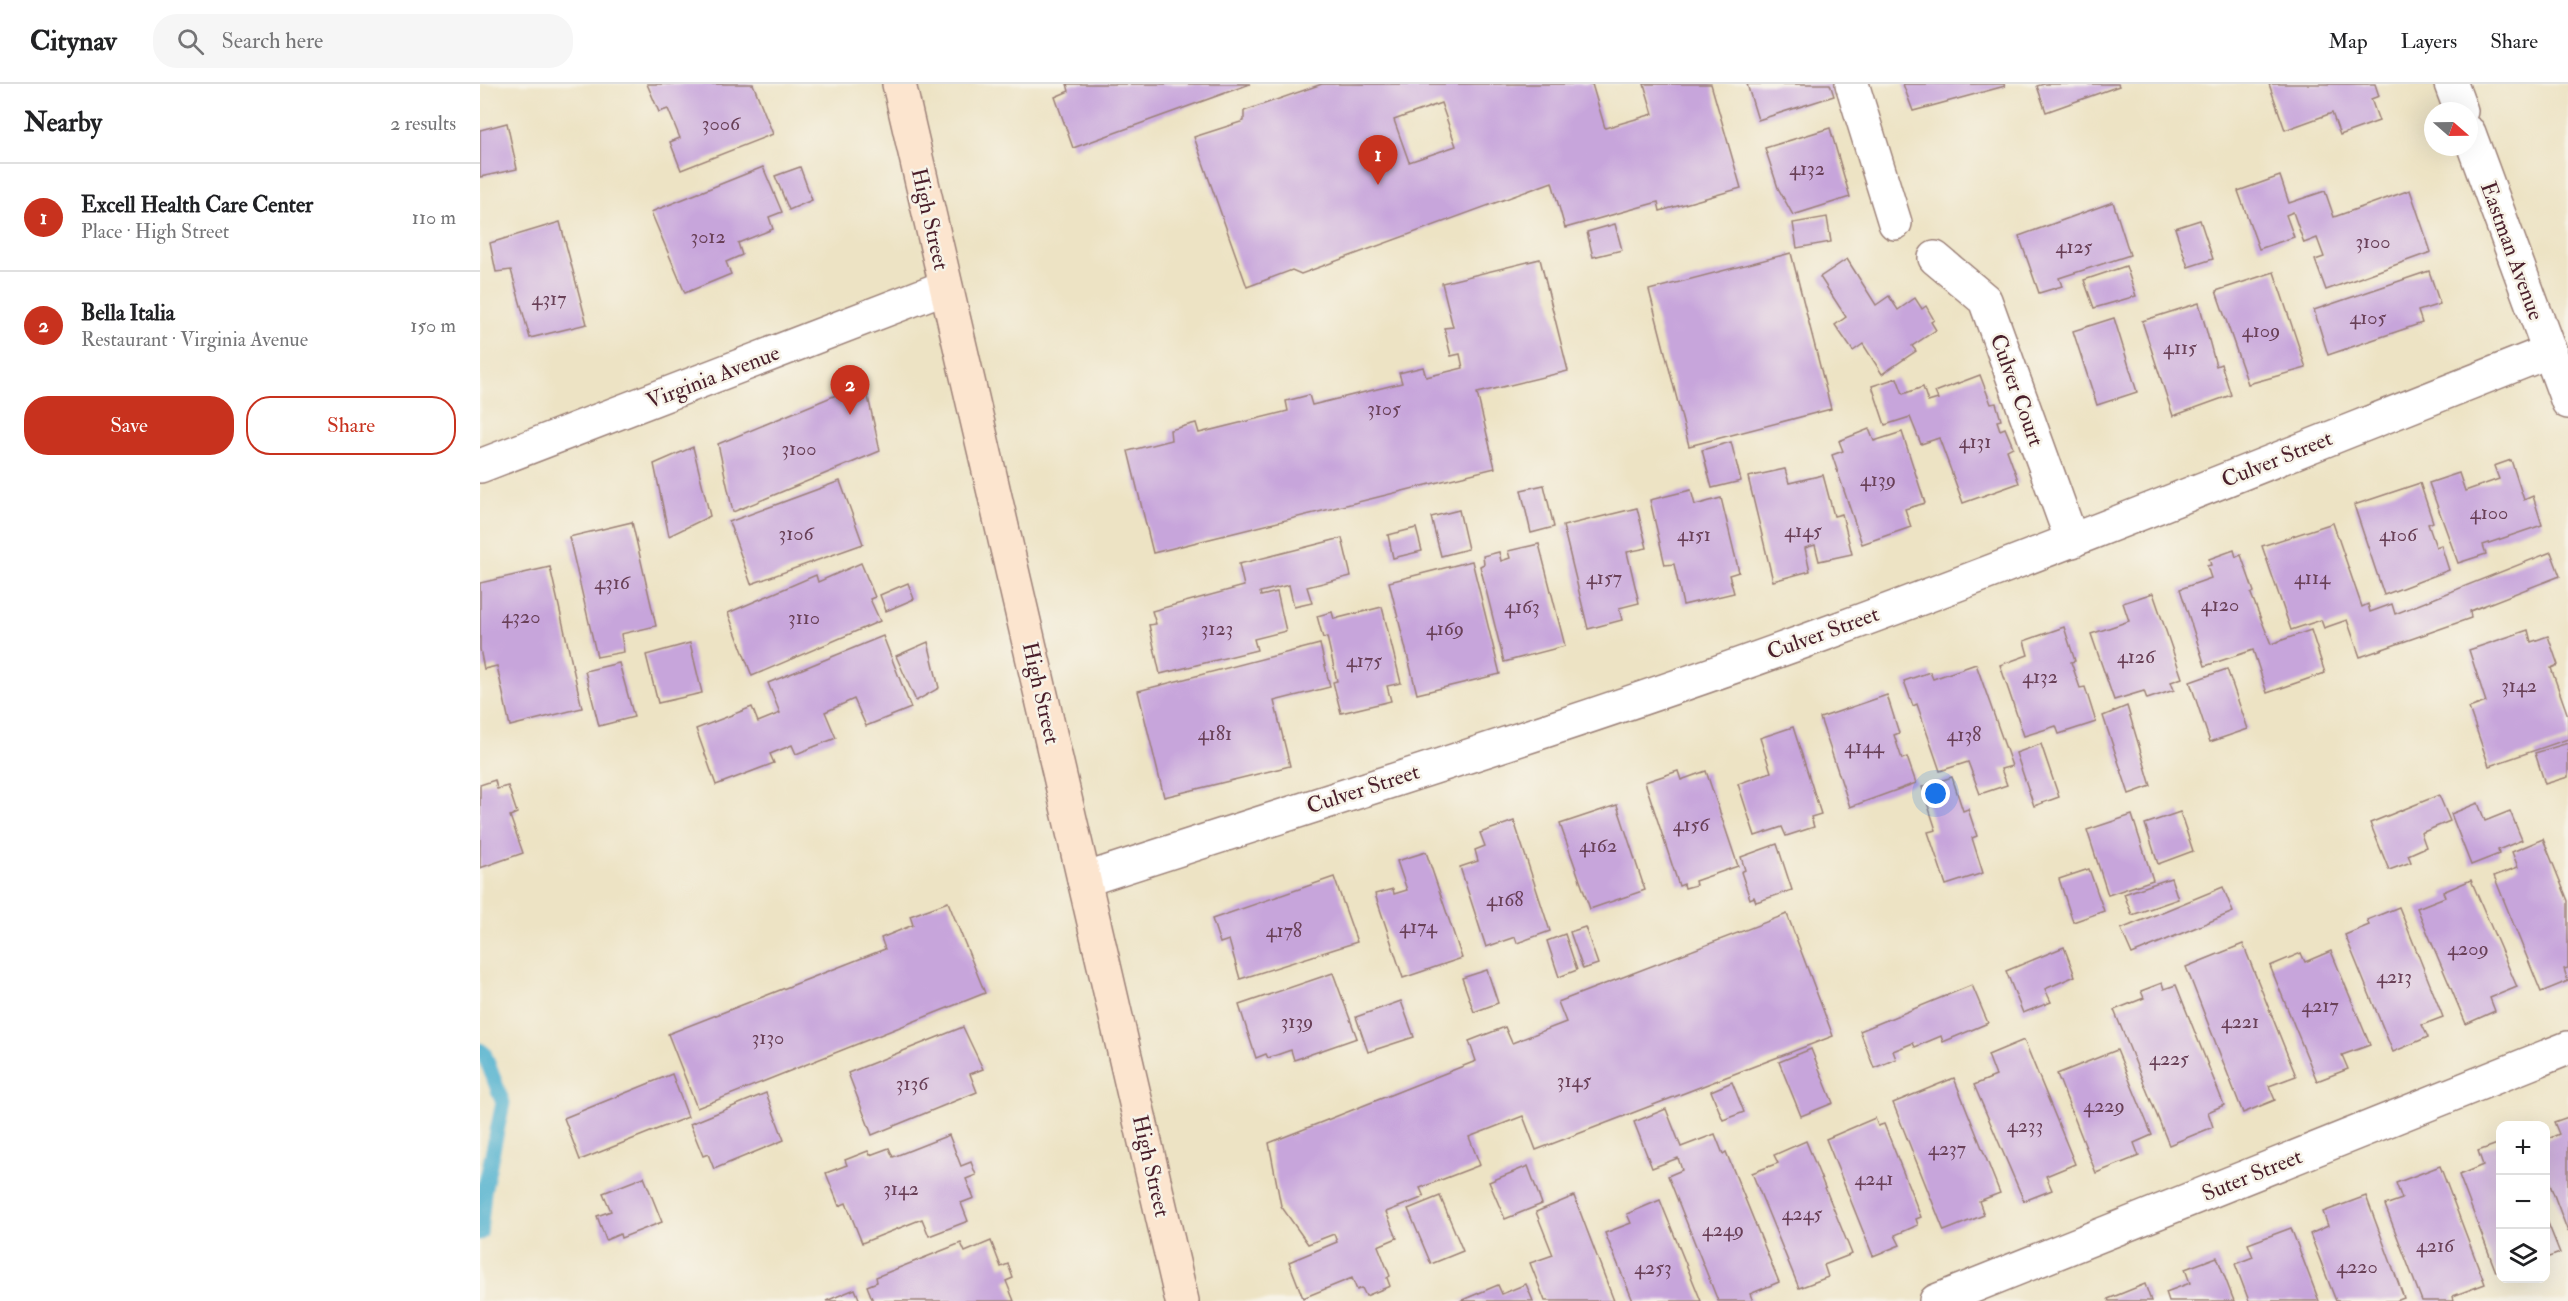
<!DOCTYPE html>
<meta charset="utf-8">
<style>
:root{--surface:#fff;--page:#f6f6f6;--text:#202124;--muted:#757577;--line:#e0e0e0;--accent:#c8321e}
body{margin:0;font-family:"IM FELL Double Pica",serif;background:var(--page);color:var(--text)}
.controls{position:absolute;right:18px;bottom:18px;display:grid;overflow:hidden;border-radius:12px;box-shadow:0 6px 24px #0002}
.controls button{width:54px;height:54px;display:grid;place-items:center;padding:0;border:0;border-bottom:2px solid var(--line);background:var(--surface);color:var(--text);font:30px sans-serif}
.compass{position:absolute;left:1944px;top:18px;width:54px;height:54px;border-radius:50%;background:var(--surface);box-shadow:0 6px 24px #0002;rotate:110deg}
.you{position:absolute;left:1456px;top:710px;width:21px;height:21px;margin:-15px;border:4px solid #fff;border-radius:50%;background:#1a73e8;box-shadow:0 0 0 9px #1a73e833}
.badge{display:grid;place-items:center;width:39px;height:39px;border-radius:50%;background:var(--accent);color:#fff;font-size:20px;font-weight:700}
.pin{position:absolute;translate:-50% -50px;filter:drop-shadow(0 2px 3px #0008)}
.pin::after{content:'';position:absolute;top:32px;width:21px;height:18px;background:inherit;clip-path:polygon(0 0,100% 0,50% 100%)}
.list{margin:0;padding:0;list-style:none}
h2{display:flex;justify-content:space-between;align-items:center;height:78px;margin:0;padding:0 24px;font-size:26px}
h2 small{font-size:20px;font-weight:400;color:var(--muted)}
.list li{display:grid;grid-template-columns:39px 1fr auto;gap:18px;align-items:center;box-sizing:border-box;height:108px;padding:0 24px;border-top:2px solid var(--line)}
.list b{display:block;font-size:22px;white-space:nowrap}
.list p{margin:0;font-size:20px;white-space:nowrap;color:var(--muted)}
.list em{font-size:20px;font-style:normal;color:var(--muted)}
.actions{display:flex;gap:12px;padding:18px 24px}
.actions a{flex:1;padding:14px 0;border:2px solid var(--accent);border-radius:24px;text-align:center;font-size:21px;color:var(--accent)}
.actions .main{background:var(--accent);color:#fff}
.icon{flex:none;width:33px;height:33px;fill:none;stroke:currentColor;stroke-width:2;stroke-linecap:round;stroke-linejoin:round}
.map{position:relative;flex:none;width:2088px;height:1217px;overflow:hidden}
header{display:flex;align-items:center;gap:36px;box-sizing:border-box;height:84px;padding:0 30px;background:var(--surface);border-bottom:2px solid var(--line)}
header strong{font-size:28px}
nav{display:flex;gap:33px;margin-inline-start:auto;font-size:21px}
.search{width:420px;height:54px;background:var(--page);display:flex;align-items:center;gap:15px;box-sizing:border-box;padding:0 21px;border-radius:24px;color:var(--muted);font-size:22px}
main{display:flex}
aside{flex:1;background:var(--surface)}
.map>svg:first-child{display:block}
</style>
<header>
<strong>Citynav</strong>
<div class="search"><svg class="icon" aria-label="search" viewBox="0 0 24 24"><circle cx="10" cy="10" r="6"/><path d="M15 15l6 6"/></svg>Search here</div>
<nav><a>Map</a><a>Layers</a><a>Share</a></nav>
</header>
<main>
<aside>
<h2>Nearby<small>2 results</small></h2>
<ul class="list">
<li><span class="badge">1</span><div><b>Excell Health Care Center</b><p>Place · High Street</p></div><em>110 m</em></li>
<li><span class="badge">2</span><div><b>Bella Italia</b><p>Restaurant · Virginia Avenue</p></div><em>150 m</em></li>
</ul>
<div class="actions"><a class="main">Save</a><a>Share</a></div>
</aside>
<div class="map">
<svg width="2088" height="1217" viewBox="0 0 2088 1217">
<rect width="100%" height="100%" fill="#f7f3e8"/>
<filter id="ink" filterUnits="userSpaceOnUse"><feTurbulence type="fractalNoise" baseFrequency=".0167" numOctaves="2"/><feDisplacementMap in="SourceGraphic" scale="12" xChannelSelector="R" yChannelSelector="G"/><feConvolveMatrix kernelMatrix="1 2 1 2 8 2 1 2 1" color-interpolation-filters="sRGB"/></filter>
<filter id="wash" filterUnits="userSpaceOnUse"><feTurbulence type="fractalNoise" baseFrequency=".008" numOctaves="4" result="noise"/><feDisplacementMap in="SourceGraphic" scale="24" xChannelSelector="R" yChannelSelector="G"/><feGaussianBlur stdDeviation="1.35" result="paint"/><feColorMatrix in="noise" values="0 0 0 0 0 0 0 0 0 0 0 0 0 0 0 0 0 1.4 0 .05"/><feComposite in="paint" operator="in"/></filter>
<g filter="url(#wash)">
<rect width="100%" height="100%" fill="#ede3c4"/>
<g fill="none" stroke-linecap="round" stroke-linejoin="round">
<!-- stream -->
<path stroke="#50b1cf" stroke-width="15" d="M0,966L4,969L23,1019L4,1108L0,1149"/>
</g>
<g id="blocks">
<!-- building -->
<g fill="#c7a5db" fill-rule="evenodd">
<path d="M167,0H273L293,50L201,86L190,58L200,54L188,25L179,28Z"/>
<path d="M587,0H770L593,64L575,13L589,7Z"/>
<path d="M842,0H1112L1125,44L1173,30L1164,0H1231L1261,104L1180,127L1178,118L1085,144L1072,98L821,190L812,186L767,203L714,53L764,37V27ZM961,19L976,62L929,78L914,36Z"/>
<path d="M1267,0H1350L1354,12L1278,36Z"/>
<path d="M1423,0H1524L1525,2L1433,27Z"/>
<path d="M1564,0H1638L1639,2L1566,28L1557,2Z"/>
<path d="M1789,0H1895L1899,12L1891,15L1899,37L1860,51L1852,29L1805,46Z"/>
<path d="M27,39L37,85L0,93V46Z"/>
<path d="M1350,44L1370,113L1313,131L1298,104L1285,64Z"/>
<path d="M283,83L302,128L289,133L293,145L258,159L262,171L246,178L251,190L205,209L171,128Z"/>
<path d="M320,83L332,116L309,126L295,92Z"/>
<path d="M1800,92L1809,119L1845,107L1854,133L1930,106L1951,168L1846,206L1835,176L1844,173L1837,154L1824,159L1813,128L1806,131L1814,153L1779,165L1758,107Z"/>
<path d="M1633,118L1650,171L1579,194L1582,202L1559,209L1539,152Z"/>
<path d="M1347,133L1351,158L1317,164L1313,139Z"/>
<path d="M1720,136L1733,175L1708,183L1695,144Z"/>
<path d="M80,138L107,240L50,254L31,186L16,188L10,159Z"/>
<path d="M1135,140L1142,166L1113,173L1107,148Z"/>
<path d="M1311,169L1351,325L1209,362L1169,206Z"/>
<path d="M1060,175L1088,287L997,309L1015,384L673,469L648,367L691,356L690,346L716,339L719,349L808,327L806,317L829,311L832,321L922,299L919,289L943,283L946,293L983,284L980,270L971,272L964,244L973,243L962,199Z"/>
<path d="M1367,175L1396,221L1409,212L1418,226L1435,214L1442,225L1446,222L1454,236L1451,238L1456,246L1432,262L1436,267L1402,290L1383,260L1373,267L1355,241L1366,233L1340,193Z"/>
<path d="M1646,182L1656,212L1614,224L1604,196Z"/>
<path d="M1949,187L1960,220L1938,227L1942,239L1848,271L1834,226Z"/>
<path d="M1794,188L1826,284L1768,300L1736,207Z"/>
<path d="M1719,219L1736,282L1741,280L1751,311L1693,332L1662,237Z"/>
<path d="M1634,234L1657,308L1617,321L1593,247Z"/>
<path d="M1500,291L1511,320L1516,319L1521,336L1517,337L1520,346L1525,344L1533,363L1527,366L1539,399L1483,419L1459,354L1441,360L1430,333L1405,341L1392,302L1417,294L1423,310L1443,303L1448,318L1458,315L1455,308Z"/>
<path d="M385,299L400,367L253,428L238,360Z"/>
<path d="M1389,345L1394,357L1422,348L1445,419L1425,425L1431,443L1382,460L1352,371L1363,367L1359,357Z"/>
<path d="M1251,358L1261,397L1232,404L1222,366Z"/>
<path d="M213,363L230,432L189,452L174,380Z"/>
<path d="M2031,376L2044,416L2053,412L2062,441L2003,461L2006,470L1978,479L1949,399L1979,389L1985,407L2019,395L2014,382Z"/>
<path d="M1305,385L1309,399L1343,391L1354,432L1362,430L1372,470L1339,477L1335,461L1325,464L1330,487L1293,497L1268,393Z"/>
<path d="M360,397L383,460L271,500L249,438Z"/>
<path d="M1940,399L1953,438L1948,440L1956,463L1961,461L1969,486L1904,511L1874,421Z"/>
<path d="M1064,401L1074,443L1051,449L1041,406Z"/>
<path d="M1211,406L1215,421L1241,414L1259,488L1249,491L1254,509L1203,521L1194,480L1185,481L1170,416Z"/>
<path d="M1157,424L1167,464L1147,468L1159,519L1139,524L1142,536L1108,545L1083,442Z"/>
<path d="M979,426L988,465L961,472L951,433Z"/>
<path d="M152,438L176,542L141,550L144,568L117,573L89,453Z"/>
<path d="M1853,439L1882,523L1888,520L1890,528L1912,520L1915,530L2071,468L2080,492L1990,527L1991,534L1880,573L1867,536L1844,544L1841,536L1811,546L1782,462Z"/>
<path d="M936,444L942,467L913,474L908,451Z"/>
<path d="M862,454L871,492L827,503L832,519L814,523L809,501L780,508L781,512L797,508L806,547L774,555L777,566L680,590L669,541L676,540L672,527L764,502L759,480Z"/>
<path d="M1059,460L1085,562L1024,578L1000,482L1004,480L1003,472L1019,468L1021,477L1030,474L1028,467Z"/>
<path d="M1754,466L1756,473L1761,471L1774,508L1771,510L1791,560L1831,546L1845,589L1787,609L1773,566L1725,582L1700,505L1731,494L1727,482L1731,481L1729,475Z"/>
<path d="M992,477L1020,590L937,610L909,498Z"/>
<path d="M381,479L395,513L390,515L400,537L272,592L248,529L336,491L338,498Z"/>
<path d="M70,483L102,624L30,642L17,582L4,585L0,565V499Z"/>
<path d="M428,499L434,515L406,527L400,511Z"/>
<path d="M1673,509L1702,594L1691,598L1694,606L1667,615L1664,607L1634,616L1611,550L1649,537L1643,519Z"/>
<path d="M902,523L921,599L907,602L911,617L861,629L853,598L857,597L847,553L843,554L837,532L852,528L854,535Z"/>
<path d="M1584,543L1595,577L1591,578L1600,604L1605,603L1616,638L1579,650L1576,642L1544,652L1520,581L1548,571L1544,557Z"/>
<path d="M2048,546L2051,558L2068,552L2078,581L2071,584L2088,632V655L2009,682L1989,624L2006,618L1989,566Z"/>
<path d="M403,552L431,624L386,642L374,615L345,628L356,654L316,670L312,661L290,670L294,679L236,701L216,645L272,623L278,638L300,629L288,599Z"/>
<path d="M448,558L459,604L436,617L416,572Z"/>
<path d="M210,559L222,609L178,619L166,571Z"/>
<path d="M840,560L850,603L794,617L810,682L684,713L658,607Z"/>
<path d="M139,579L154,633L119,642L105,587Z"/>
<path d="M1496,580L1532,682L1521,685L1527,701L1500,710L1488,678L1460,687L1437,620L1433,622L1424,597L1450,588L1453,595Z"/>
<path d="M1747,585L1768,645L1730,658L1710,598Z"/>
<path d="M1407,611L1419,649L1414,651L1422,675L1427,673L1436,699L1370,723L1340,634Z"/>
<path d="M1647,622L1671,702L1649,710L1623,632Z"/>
<path d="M1313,643L1341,730L1331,733L1334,743L1306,752L1302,743L1275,752L1258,700L1291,688L1280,654Z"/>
<path d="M2088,659V693L2065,700L2055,669Z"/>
<path d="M1561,660L1579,713L1554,722L1536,669Z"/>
<path d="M1198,687L1201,696L1226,687L1258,782L1215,797L1216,801L1205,804L1204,800L1199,802L1165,698Z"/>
<path d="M1472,693L1483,727L1488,725L1497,752L1492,754L1503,789L1466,801L1448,748L1456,746L1442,703Z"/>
<path d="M15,696L17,705L28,702L37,729L30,732L43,769L0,784V701Z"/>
<path d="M1959,711L1970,737L1941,749L1946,763L1928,771L1931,778L1909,786L1890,739Z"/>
<path d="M1998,719L2005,737L2030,727L2042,756L2018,766L2019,770L1991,781L1971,730Z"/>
<path d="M1137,721L1165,806L1110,825L1080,740Z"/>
<path d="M1700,728L1713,767L1678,780L1665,740Z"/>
<path d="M1652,731L1673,796L1628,811L1607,746Z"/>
<path d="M1034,737L1070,847L1037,859L1035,853L1006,863L980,783L998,777L995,766L1005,762L1000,749Z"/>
<path d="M2063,755L2088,817V884L2084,885L2088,897L2061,908L2014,792L2038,783L2032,768Z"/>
<path d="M1297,760L1312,806L1276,818L1274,813L1270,815L1261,788L1265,786L1261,773Z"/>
<path d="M946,768L982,874L923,894L895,810L913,805L914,810L927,806L917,777Z"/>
<path d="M1609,785L1624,827L1593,838L1579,795Z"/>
<path d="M854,793L877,858L760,895L749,856L740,859L732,835Z"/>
<path d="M1691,794L1698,815L1652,831L1644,810Z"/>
<path d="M1991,796L2037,903L2010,914L2015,927L1986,940L1937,824L1965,813L1963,808Z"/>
<path d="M1743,803L1753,828L1652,870L1641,845Z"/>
<path d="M468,818L505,909L217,1024L188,950L405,865L401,854L433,841L430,832Z"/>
<path d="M1919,823L1963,933L1942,941L1948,953L1913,968L1865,851L1889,841L1887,836Z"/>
<path d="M1307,830L1353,952L1056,1066L1043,1032L989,1053L1000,1081L940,1104L944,1113L906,1128L917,1154L898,1162L910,1192L907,1194L910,1202L886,1212L882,1204L877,1206L872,1194L823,1214L809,1178L857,1158L854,1150L828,1160L801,1122L789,1059L996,977L989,957L1025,943L1032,959L1086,938L1078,918Z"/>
<path d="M1105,843L1118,880L1103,885L1090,848Z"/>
<path d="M1085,850L1097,886L1079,893L1067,857Z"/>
<path d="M1763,860L1816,992L1789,1002L1795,1016L1763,1029L1706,883Z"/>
<path d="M1584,863L1595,892L1565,905L1571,918L1543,929L1526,887Z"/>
<path d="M1851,867L1890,961L1862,971L1868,985L1837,997L1790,882L1821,869L1825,878Z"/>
<path d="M1007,886L1018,919L994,928L982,894Z"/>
<path d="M853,889L877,954L814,976L811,966L788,974L786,970L776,974L759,921Z"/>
<path d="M1682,899L1684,905L1696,901L1744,1021L1728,1028L1733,1043L1689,1061L1634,926L1664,914L1661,907Z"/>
<path d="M1492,901L1508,939L1463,958L1461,952L1435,963L1433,959L1413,967L1416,975L1394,984L1380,947Z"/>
<path d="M921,917L934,953L888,968L876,933Z"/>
<path d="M483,943L503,985L490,990L497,1008L392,1051L368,989Z"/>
<path d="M1544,956L1595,1080L1566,1092L1572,1106L1544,1117L1494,1001L1516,992L1508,971Z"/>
<path d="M1331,965L1353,1019L1321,1032L1299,978Z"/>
<path d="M1637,966L1672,1051L1654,1059L1659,1072L1616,1089L1577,990Z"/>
<path d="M192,990L208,1033L100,1076L84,1034Z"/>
<path d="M1474,994L1520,1109L1499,1117L1504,1131L1464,1147L1413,1019Z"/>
<path d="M1252,998L1264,1028L1243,1036L1231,1007Z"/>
<path d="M286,1009L304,1056L234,1085L228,1070L223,1072L210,1040Z"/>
<path d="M1186,1025L1201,1063L1235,1050L1243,1070L1246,1068L1299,1198L1270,1210L1273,1217H1238L1188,1092L1202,1086L1198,1074L1172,1084L1154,1038Z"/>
<path d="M2088,1033V1148L2066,1090V1056L2079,1050L2074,1038Z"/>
<path d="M1395,1034L1398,1042L1404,1040L1441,1133L1436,1135L1438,1141L1415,1151L1420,1161L1393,1172L1346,1055Z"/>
<path d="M469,1051L481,1082L491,1078L496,1091L486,1095L494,1114L481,1119L488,1137L449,1152L442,1135L382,1159L366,1119L359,1122L346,1089L367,1081L365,1076L388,1067L390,1071L409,1064L413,1073Z"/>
<path d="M1326,1057L1372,1170L1344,1181L1348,1193L1319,1204L1272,1089L1298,1079L1294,1071Z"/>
<path d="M2020,1059V1187L2016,1188L1979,1091L2003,1081L1998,1067Z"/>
<path d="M1048,1082L1062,1120L1025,1135L1009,1098Z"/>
<path d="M1960,1082L2005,1200L1973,1212L1974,1217H1942L1905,1121L1922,1115L1916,1099Z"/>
<path d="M164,1093L182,1138L141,1154L140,1150L126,1156L117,1132L131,1127L123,1109Z"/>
<path d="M960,1112L983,1167L951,1180L928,1125Z"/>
<path d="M1094,1112L1134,1217H1065L1050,1179L1073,1171L1056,1128Z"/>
<path d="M1886,1112L1924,1214L1916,1217H1856L1830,1150L1848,1142L1843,1128Z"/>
<path d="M1180,1116L1221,1217H1153L1125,1149L1151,1139L1147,1130Z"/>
<path d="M2066,1134L2080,1169L2066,1174Z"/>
<path d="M1811,1144L1839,1217H1769L1755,1180L1773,1173L1768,1160Z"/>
<path d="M511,1157L521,1183L528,1180L533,1194L526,1197L534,1217H393L387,1202L397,1198L396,1193L481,1159L485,1168Z"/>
<path d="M1737,1173L1754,1217H1689L1686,1208L1710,1199L1705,1185Z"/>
<path d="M1046,1200L1053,1217H980L1018,1201L1022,1210Z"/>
<path d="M1665,1200L1671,1217H1629L1628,1215Z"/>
<path d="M375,1205L380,1217H346Z"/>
</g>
</g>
</g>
<g filter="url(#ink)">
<use href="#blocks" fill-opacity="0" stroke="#9c8178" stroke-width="1.5"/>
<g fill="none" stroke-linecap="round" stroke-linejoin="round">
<!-- minor casing -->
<g stroke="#9c8178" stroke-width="36">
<g id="minor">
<path d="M1372,0L1415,139"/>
<path d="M1971,0L1981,27"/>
<path d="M1989,49L2088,318"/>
<path d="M1455,174L1505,216L1592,457"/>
<path d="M0,382L465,203"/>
<path d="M604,796C852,715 1102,639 1347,549C1590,460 1829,362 2070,267"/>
<path d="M1456,1217L2088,964"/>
</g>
</g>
<!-- secondary casing -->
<g stroke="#9c8178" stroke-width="36">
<path id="secondary" d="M419,0L702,1217"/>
</g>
<!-- minor -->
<use href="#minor" stroke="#fff" stroke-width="33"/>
<!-- secondary -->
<use href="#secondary" stroke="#fce5cf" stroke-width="33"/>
</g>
</g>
<g text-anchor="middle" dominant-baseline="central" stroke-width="5" stroke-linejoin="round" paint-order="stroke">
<!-- number labels -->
<g font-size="20" fill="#694057">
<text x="241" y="39">3006</text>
<text x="1327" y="84">4132</text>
<text x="228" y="152">3012</text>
<text x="1893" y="157">3100</text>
<text x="1594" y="162">4125</text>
<text x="69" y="214">4317</text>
<text x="1888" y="233">4105</text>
<text x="1781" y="246">4109</text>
<text x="1700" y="263">4115</text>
<text x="904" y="324">3105</text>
<text x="1495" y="357">4131</text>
<text x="319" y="364">3100</text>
<text x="1398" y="395">4139</text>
<text x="2009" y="428">4100</text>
<text x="1323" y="446">4145</text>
<text x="316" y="449">3106</text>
<text x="1214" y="450">4151</text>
<text x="1918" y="450">4106</text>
<text x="1124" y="493">4157</text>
<text x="1832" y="493">4114</text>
<text x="132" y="498">4316</text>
<text x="1740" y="520">4120</text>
<text x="1042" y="522">4163</text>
<text x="41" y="532">4320</text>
<text x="324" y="533">3110</text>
<text x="737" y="544">3123</text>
<text x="965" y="544">4169</text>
<text x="1656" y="572">4126</text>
<text x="884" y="576">4175</text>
<text x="1560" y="592">4132</text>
<text x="2039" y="601">3142</text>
<text x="735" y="649">4181</text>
<text x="1484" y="650">4138</text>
<text x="1384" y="662">4144</text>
<text x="1211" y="740">4156</text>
<text x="1118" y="761">4162</text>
<text x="1025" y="815">4168</text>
<text x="938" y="842">4174</text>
<text x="804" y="846">4178</text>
<text x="1988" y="864">4209</text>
<text x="1914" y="892">4213</text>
<text x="1840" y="921">4217</text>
<text x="817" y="937">3139</text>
<text x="1760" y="937">4221</text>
<text x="288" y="953">3130</text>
<text x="1689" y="974">4225</text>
<text x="1094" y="996">3145</text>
<text x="432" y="999">3136</text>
<text x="1624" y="1021">4229</text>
<text x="1545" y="1041">4233</text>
<text x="1467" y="1064">4237</text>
<text x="1394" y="1094">4241</text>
<text x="421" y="1104">3142</text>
<text x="1322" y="1129">4245</text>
<text x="1243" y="1145">4249</text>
<text x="1955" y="1161">4216</text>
<text x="1877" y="1182">4220</text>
<text x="1173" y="1183">4253</text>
</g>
<!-- street labels -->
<g font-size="22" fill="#4a1f2b" stroke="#f7f3e8">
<text transform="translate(450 135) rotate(77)">High Street</text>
<text transform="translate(2032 167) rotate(70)">Eastman Avenue</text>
<text transform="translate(233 293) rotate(-21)">Virginia Avenue</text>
<text transform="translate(1537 306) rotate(70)">Culver Court</text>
<text transform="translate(1797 375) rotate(-22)">Culver Street</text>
<text transform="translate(1343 549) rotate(-20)">Culver Street</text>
<text transform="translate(561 609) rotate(77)">High Street</text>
<text transform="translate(883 705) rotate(-18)">Culver Street</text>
<text transform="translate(671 1082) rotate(77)">High Street</text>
<text transform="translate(1772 1091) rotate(-22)">Suter Street</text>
</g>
</g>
</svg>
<div class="controls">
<button>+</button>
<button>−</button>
<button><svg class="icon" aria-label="layers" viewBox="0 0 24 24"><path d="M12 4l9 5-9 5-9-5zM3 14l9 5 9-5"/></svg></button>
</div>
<svg class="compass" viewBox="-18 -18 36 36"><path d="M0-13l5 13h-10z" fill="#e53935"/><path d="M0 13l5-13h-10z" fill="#757577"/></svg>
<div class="you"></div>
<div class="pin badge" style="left:898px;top:101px">1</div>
<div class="pin badge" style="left:370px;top:331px">2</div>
</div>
</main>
